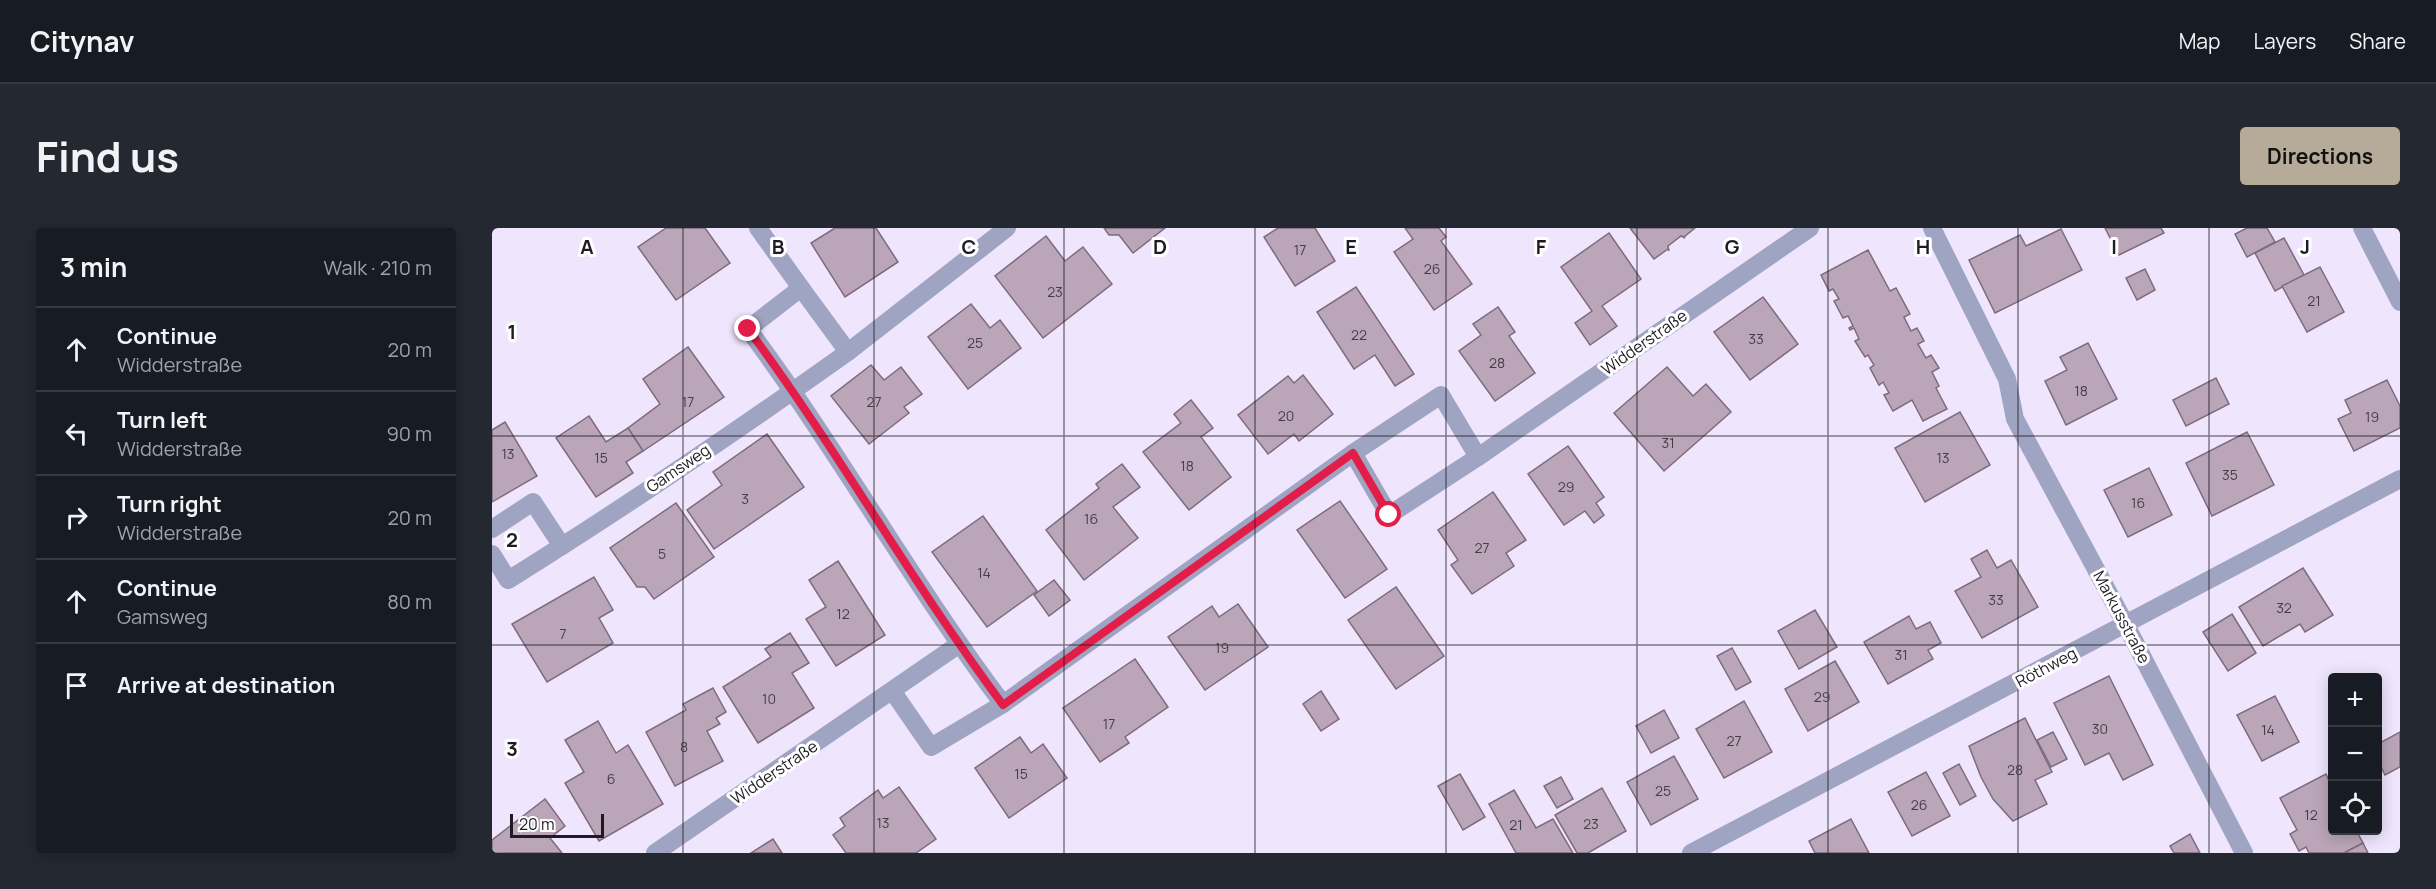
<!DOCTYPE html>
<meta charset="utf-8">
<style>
:root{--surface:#171b24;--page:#242831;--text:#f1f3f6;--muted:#9ea1a6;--line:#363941;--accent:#b6aa98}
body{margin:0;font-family:Manrope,sans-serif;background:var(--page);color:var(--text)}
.controls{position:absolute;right:18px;bottom:18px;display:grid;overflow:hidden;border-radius:6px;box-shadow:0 3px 15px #0003}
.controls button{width:54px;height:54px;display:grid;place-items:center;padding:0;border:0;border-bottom:2px solid var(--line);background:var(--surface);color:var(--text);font:30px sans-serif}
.scale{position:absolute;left:18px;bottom:15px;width:94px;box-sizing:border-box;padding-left:6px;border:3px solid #1e1b23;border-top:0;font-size:16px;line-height:21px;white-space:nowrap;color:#1e1b23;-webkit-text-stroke:4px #fff;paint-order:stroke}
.stop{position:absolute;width:18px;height:18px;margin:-14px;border:4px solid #e11d48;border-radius:50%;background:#fff}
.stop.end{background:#e11d48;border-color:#fff;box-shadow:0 2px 6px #0008}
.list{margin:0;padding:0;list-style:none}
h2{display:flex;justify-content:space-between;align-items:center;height:78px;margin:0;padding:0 24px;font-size:26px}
h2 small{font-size:20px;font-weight:400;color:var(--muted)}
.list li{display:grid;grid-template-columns:39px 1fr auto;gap:18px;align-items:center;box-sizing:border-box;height:84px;padding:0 24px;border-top:2px solid var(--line)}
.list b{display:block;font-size:22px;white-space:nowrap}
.list p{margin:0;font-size:20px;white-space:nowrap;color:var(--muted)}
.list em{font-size:20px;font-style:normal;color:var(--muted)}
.icon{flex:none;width:33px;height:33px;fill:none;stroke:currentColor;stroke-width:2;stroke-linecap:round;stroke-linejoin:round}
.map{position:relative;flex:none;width:1908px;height:625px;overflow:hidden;border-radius:6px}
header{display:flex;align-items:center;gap:36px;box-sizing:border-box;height:84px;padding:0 30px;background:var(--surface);border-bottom:2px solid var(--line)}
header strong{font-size:28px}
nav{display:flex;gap:33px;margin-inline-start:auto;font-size:21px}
.intro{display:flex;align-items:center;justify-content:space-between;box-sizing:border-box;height:144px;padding:0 36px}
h1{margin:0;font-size:42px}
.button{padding:15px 27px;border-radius:6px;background:var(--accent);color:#111;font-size:21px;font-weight:700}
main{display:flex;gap:36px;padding:0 36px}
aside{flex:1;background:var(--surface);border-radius:6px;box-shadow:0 3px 15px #0003}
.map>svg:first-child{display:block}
</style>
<header>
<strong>Citynav</strong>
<nav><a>Map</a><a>Layers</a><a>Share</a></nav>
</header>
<div class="intro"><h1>Find us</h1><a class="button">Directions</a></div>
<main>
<aside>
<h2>3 min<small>Walk · 210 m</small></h2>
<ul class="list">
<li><svg class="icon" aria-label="ahead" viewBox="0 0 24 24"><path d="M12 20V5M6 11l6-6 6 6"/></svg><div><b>Continue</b><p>Widderstraße</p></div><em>20 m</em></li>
<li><svg class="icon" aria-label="left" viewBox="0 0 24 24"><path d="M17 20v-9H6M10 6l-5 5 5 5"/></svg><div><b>Turn left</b><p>Widderstraße</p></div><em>90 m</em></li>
<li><svg class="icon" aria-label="right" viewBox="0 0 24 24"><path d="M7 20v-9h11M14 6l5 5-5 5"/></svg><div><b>Turn right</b><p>Widderstraße</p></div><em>20 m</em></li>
<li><svg class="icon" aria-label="ahead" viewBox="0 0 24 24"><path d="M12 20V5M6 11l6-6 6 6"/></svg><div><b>Continue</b><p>Gamsweg</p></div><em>80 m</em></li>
<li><svg class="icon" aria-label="arrive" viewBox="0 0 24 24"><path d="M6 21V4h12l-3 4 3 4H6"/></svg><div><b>Arrive at destination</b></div></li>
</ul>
</aside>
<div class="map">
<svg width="1908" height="625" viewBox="0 0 1908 625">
<rect width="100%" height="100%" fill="#efe6fe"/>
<!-- building -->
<g fill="#baa6b8" stroke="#7e6b7c" stroke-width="1.5">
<path d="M174,0H213L238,35L184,72L146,19Z"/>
<path d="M343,0H384L406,34L353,69L319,15Z"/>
<path d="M612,0H673L641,25L627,7H617Z"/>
<path d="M786,0H823L843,33L803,58L772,9Z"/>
<path d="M913,0H947L954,9L949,13L980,56L942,82L902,24L921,11Z"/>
<path d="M1138,0H1203L1192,9L1193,10L1189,8L1176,18L1177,23L1176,21L1162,31Z"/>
<path d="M1613,0H1669L1672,5L1627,27Z"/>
<path d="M1755,0H1775L1783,14L1755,29L1743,6Z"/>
<path d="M1569,1L1590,42L1503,85L1477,32L1528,7L1534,18Z"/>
<path d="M1117,5L1149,51L1110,78L1125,98L1098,117L1083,95L1100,83L1069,39Z"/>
<path d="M554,8L573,33L591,19L620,56L551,110L503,48Z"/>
<path d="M1792,10L1812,47L1783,63L1763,25Z"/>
<path d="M1376,22L1398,63L1404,60L1418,86L1412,89L1419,103L1425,100L1432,113L1426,116L1434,130L1439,127L1447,140L1440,144L1447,158L1444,160L1455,181L1431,193L1420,172L1401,183L1392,167L1397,165L1391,154L1387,157L1378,140L1382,137L1376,127L1373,129L1363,113L1367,111L1362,100L1358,102L1357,100L1361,98L1356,88L1351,90L1342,73L1347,71L1341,61L1337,63L1329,47Z"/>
<path d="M1828,39L1852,84L1815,104L1790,58Z"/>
<path d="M1653,41L1663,62L1645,72L1634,50Z"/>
<path d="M864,59L922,146L903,158L883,127L862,141L825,84Z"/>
<path d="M1271,69L1306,116L1258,152L1222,104Z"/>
<path d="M479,76L498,100L508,92L529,120L476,161L436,109Z"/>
<path d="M1006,79L1023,104L1017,108L1043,145L1003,173L967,123L989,107L981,96Z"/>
<path d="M1596,115L1625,171L1574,197L1553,153L1575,142L1568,129Z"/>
<path d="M196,119L232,169L151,223L136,200L168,176L151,151Z"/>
<path d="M379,137L392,152L409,139L430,166L412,179L417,185L377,216L339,168Z"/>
<path d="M1175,139L1201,168L1214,156L1239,184L1172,243L1122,185Z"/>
<path d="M811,147L841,186L807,213L802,206L776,226L746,187L796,148L802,155Z"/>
<path d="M1724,150L1737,176L1694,198L1681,172Z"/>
<path d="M1895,152L1908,178V200L1862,223L1846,191L1859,185L1853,172Z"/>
<path d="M699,172L721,200L709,209L739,249L697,282L651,224L689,195L682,186Z"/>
<path d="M1468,184L1498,237L1433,274L1403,220Z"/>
<path d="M97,188L114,214L136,200L151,223L134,234L141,245L104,269L64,210Z"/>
<path d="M13,194L45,248L0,274V202Z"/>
<path d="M1755,204L1782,257L1720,288L1694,235Z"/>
<path d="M275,206L312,259L222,321L195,282L230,257L221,244Z"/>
<path d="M1076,218L1112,269L1104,275L1112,287L1102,295L1093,283L1072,297L1036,246Z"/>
<path d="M630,236L648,259L621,279L646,310L592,352L554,302L607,260L604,256Z"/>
<path d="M1657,240L1680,287L1636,309L1612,262Z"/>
<path d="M1001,264L1034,312L1014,325L1022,338L980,366L959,337L966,332L946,302Z"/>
<path d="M848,273L895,341L853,370L805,302Z"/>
<path d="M184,275L222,329L162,371L153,359H145L118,320Z"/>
<path d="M491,288L545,363L495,399L440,324Z"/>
<path d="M1495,322L1505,340L1519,332L1546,379L1490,410L1463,363L1489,349L1479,331Z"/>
<path d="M346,333L393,407L344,438L314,391L334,379L317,352Z"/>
<path d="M1811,340L1841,387L1813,404L1808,396L1771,418L1747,379Z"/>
<path d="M102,349L121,382L107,390L121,415L55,454L20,396Z"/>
<path d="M562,352L578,372L557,388L542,367Z"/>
<path d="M904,359L952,428L904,461L856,392Z"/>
<path d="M746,376L776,419L713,462L676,409L720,378L727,389Z"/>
<path d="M1323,382L1345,419L1307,441L1286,403Z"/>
<path d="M1740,386L1764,425L1736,443L1711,404Z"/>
<path d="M1417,388L1424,401L1438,394L1449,415L1436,422L1441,431L1396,456L1372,414Z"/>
<path d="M298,405L317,435L300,445L322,480L266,515L231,459L279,429L273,421Z"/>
<path d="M1240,420L1259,454L1244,462L1225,428Z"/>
<path d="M643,431L676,479L633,509L637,515L608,534L571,480Z"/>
<path d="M1343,433L1367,474L1316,503L1293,461Z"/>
<path d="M1617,448L1661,537L1631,552L1617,525L1593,537L1562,475Z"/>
<path d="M221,460L234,484L224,490L228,496L215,503L231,533L183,558L154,504L194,482L191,476Z"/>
<path d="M829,463L847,491L829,503L811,476Z"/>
<path d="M1783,468L1807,514L1770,533L1745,487Z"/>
<path d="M1252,473L1280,524L1232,550L1204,501Z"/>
<path d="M1172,482L1187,510L1159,525L1144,498Z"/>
<path d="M1533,490L1560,544L1543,552L1555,576L1521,593L1501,571L1489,549L1477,518Z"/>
<path d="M106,493L124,525L136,517L171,576L107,613L73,555L92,544L73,512Z"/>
<path d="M1561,504L1575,531L1559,539L1545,512Z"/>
<path d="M1908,504V539L1893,547L1886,533V516Z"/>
<path d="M528,509L539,525L551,516L575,550L517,590L483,540Z"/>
<path d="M1182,528L1206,571L1159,597L1135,554Z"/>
<path d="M1467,536L1484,568L1468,577L1451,545Z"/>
<path d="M1434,544L1458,588L1420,608L1396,564Z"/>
<path d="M968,546L993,589L971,602L946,558Z"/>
<path d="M1834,546L1840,559V602H1864L1871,615L1852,625H1817L1814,619L1807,623L1798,606L1805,602L1788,570Z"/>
<path d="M1069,549L1081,571L1065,580L1052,558Z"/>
<path d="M407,559L444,611L424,625H354L341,607L353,598L348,590L386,562L391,570Z"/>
<path d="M1110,560L1134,603L1096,625H1085L1063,587Z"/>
<path d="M1022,562L1044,600L1061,591L1081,625H1024L997,576Z"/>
<path d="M53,571L73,598L58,610L70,625H0V612Z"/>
<path d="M1359,591L1377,625H1323L1317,613Z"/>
<path d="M1698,606L1708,625H1682L1678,618Z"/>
<path d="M281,611L290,625H259Z"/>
<path d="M1871,615L1876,625H1852Z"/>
</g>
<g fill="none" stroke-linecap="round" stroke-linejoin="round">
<!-- street -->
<g stroke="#9ea4c1" stroke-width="18">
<path d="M266,0L309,60"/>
<path d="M1440,0L1515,151L1523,191L1634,397L1752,625"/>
<path d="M1870,0L1908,74"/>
<path d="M356,124L515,0"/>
<path d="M861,225L897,287L986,229L1318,0"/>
<path d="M0,301L41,274L70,318"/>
<path d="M0,326L16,352C132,280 245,203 356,124L309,60L256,101C346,222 420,355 511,476L439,519L401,464"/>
<path d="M511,476L861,225L949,167L986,229"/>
<path d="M163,625L466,417"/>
<path d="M1199,625L1908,251"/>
</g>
</g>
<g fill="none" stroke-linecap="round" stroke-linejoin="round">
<!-- route -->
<path stroke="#e11d48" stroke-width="8" d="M256,101C346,222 420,355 511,477L861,225L897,287"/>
</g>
<!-- grid -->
<path fill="none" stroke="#1e1b23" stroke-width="1.5" stroke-opacity="0.55" d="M191,0V625M382,0V625M572,0V625M763,0V625M954,0V625M1145,0V625M1336,0V625M1526,0V625M1717,0V625M0,208H1908M0,417H1908"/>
<g text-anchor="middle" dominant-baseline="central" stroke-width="6" stroke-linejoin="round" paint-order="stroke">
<!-- number labels -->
<g font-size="14" fill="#453e48">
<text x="808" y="21">17</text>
<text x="940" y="40">26</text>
<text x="563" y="63">23</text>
<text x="1822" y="72">21</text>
<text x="867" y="106">22</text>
<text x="1264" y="110">33</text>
<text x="483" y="114">25</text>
<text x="1005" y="134">28</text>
<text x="1589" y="162">18</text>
<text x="196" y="173">17</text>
<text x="382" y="173">27</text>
<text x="794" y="187">20</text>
<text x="1880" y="188">19</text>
<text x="1176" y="214">31</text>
<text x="16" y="225">13</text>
<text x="109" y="229">15</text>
<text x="1451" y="229">13</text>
<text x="695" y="237">18</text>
<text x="1738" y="246">35</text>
<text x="1074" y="258">29</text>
<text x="253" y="270">3</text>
<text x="1646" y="274">16</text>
<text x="599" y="290">16</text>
<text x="990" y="319">27</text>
<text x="170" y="325">5</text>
<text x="492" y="344">14</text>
<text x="1504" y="371">33</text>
<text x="1792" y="379">32</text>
<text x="351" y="385">12</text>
<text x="71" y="405">7</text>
<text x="730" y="419">19</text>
<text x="1409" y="426">31</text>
<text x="1330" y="468">29</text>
<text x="277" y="470">10</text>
<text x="617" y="495">17</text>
<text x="1608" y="500">30</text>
<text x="1776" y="501">14</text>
<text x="1242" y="512">27</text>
<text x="192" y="518">8</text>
<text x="1523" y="541">28</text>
<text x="529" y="545">15</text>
<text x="119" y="550">6</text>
<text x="1171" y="562">25</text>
<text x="1427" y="576">26</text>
<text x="1819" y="586">12</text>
<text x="391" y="594">13</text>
<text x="1099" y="595">23</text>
<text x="1024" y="596">21</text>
</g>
<!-- street labels -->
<g font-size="16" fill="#1e1b23" stroke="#fff">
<text transform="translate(1152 114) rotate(-35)">Widderstraße</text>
<text transform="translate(186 240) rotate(-34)">Gamsweg</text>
<text transform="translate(1630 389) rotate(62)">Markusstraße</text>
<text transform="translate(1554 439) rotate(-28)">Röthweg</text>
<text transform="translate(282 544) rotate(-34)">Widderstraße</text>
</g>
</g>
<g font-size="20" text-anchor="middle" font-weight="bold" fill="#1e1b23" stroke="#fff" stroke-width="6" stroke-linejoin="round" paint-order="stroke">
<text x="95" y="26">A</text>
<text x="286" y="26">B</text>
<text x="477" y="26">C</text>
<text x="668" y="26">D</text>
<text x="859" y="26">E</text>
<text x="1049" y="26">F</text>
<text x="1240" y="26">G</text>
<text x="1431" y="26">H</text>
<text x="1622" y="26">I</text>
<text x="1813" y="26">J</text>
<text x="20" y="111">1</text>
<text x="20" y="319">2</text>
<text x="20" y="528">3</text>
</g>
</svg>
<div class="controls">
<button>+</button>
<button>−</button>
<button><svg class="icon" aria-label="locate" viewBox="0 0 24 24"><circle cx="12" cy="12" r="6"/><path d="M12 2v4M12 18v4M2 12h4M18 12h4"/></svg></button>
</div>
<div class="scale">20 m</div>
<div class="stop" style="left:897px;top:287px"></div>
<div class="stop end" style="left:256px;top:101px"></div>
</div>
</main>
